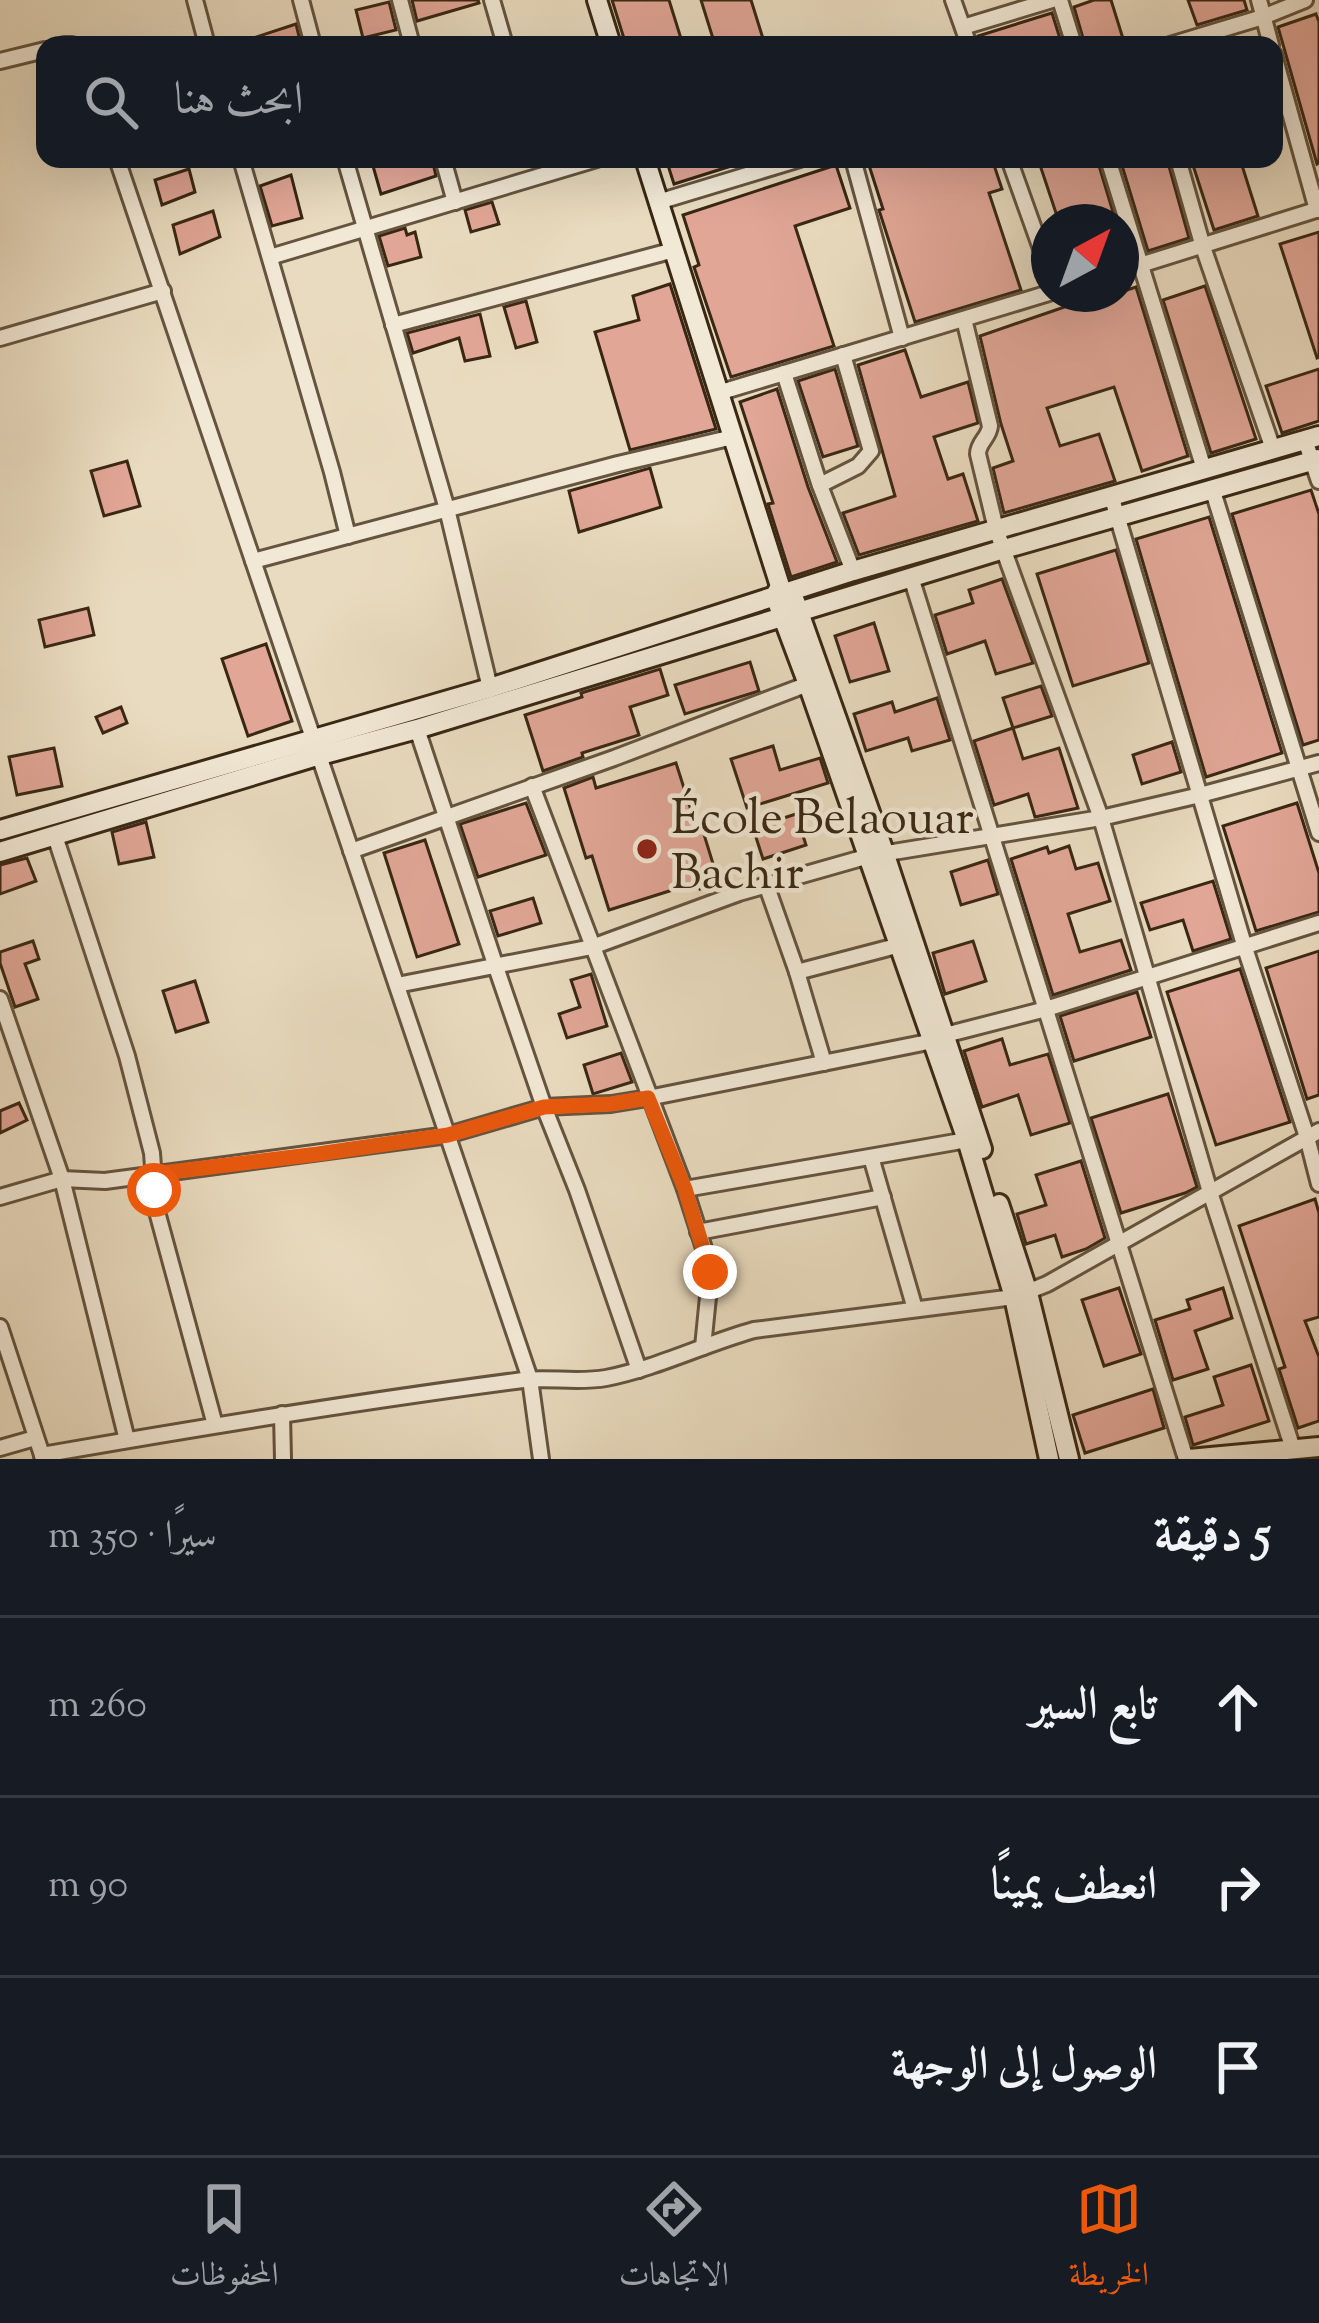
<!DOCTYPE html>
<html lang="ar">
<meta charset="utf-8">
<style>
:root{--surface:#171b24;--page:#20242c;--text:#f1f3f6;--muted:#9ea1a6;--line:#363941;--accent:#ea580c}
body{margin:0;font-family:"Sorts Mill Goudy",Amiri,serif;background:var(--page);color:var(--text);direction:rtl}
.compass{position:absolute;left:1031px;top:204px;width:108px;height:108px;border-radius:50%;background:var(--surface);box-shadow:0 12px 48px #0002;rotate:41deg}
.stop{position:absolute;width:36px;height:36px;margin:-27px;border:9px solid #ea580c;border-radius:50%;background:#fff}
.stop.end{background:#ea580c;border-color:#fff;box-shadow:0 3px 12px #0008}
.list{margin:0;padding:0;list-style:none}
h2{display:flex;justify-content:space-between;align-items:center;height:156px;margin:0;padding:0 48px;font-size:51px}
h2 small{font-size:39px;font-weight:400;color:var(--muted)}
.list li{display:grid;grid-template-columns:78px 1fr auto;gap:36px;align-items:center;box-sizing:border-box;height:180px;padding:0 48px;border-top:3px solid var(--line)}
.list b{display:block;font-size:45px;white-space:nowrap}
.list em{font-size:39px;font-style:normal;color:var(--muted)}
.icon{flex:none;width:66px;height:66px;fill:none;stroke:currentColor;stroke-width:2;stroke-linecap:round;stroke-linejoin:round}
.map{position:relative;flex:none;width:1319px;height:1459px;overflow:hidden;direction:ltr}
.search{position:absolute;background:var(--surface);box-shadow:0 12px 48px #0002;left:36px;right:36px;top:36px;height:132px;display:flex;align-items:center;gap:30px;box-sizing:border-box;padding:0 42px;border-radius:24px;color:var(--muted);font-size:45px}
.sheet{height:696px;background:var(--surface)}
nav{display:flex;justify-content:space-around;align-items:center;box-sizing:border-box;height:168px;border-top:3px solid var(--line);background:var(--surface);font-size:33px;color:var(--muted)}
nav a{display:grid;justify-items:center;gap:6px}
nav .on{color:var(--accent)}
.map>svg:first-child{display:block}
</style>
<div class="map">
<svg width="1319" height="1459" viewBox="0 0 1319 1459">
<rect width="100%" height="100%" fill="#e9dbbf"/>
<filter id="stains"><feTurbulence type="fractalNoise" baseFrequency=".00167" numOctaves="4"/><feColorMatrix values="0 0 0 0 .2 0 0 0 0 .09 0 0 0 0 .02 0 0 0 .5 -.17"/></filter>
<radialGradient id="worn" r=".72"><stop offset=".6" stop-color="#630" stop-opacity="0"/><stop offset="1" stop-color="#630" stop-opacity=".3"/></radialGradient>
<!-- building -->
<g fill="#e1a696" stroke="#392714" stroke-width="3">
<path d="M412,0H478L479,3L417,21Z"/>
<path d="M612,0H669L683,45H626Z"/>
<path d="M701,0H751L765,45H715Z"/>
<path d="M1094,0H1111L1125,45H1085L1074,7Z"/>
<path d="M1188,0H1244L1247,10L1197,25Z"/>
<path d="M389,2L396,30L363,38L356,10Z"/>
<path d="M1052,13L1062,45H980L978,36Z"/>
<path d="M1316,14L1319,22V163L1317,164L1278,27Z"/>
<path d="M296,24L301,45H238V43Z"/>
<path d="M371,159H432L436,176L381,194Z"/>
<path d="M666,159H746L747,161L674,184Z"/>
<path d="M867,159H992L1002,189L989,193L1021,290L915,322L879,210L883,209Z"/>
<path d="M1038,159H1097L1116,222H1059Z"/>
<path d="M1120,159H1167L1189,238L1148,251Z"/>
<path d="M1191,159H1240L1258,216L1214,230Z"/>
<path d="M836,165L850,208L795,226L834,346L731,377L694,267L699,265L683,215Z"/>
<path d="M189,169L195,192L162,205L155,180Z"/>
<path d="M291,175L302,218L272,226L260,186Z"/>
<path d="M492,202L499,224L471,232L465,210Z"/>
<path d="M213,211L220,237L180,254L173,225Z"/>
<path d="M405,228L407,235L415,232L421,257L388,266L379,236Z"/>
<path d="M1319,232V357L1317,358L1280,244Z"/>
<path d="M670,284L716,429L630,450L595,332L639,320L633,296Z"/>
<path d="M1205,286L1256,439L1211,453L1163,300Z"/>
<path d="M1136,287L1188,456L1142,471L1114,387L1047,408L1060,446L1099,434L1115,481L1004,513L993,468L1013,461L1001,424L980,336L1079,302L1080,305L1121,294V292Z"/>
<path d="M526,301L537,342L516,348L504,307Z"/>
<path d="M480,314L490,356L465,361L459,338L413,353L407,333Z"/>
<path d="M905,350L921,397L968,382L978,423L934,437L948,479L963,474L978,521L859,555L843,513L895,496L858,365Z"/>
<path d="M835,369L858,446L823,457L798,381Z"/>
<path d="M1319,369V421L1282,433L1266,386Z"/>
<path d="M777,389L808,487L837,562L791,577L768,504L773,503L740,402Z"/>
<path d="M127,461L140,506L104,516L91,471Z"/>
<path d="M650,468L661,507L579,532L569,491Z"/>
<path d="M1311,490L1319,514V740L1303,745L1232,514Z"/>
<path d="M1209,517L1282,753L1206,777L1136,539Z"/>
<path d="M1116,550L1149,663L1073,686L1037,574Z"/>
<path d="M1002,579L1033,663L996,674L985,641L947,654L935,615L973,603L969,590Z"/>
<path d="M88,608L94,635L45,647L39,620Z"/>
<path d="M874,623L889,671L850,682L835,636Z"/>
<path d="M266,644L292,721L248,736L222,659Z"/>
<path d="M750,662L759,691L685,714L675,685Z"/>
<path d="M660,669L668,695L630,707L639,735L582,753L583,757L543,771L525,715L582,697L581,693Z"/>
<path d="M1041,686L1052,716L1013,728L1003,698Z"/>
<path d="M937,698L950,740L912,751L908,738L866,751L854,714L892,702L895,712Z"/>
<path d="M121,707L127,723L103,733L96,717Z"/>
<path d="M1013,728L1023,759L1059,748L1078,808L1035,817L1028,794L994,805L974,741Z"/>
<path d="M1172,742L1181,772L1142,784L1133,755Z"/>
<path d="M773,746L780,770L820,758L828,783L747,808L731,759Z"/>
<path d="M54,748L62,786L17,795L9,757Z"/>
<path d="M676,763L697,829L702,828L719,883L700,889L698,882L609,910L592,856L586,858L564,788L593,777L596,788Z"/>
<path d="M526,803L546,855L478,877L460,824Z"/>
<path d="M1297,803L1319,873V912L1256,931L1223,826Z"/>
<path d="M796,814L806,845L763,859L753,828Z"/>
<path d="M146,822L154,857L119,864L112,832Z"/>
<path d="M425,840L459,944L417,957L384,853Z"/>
<path d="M1069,846L1076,869L1098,863L1110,901L1068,914L1080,952L1121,940L1131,970L1053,995L1011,859L1047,847L1049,853Z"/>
<path d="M27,858L36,881L0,894V865Z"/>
<path d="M988,860L998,894L961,905L951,872Z"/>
<path d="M1213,881L1231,939L1193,951L1183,920L1150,930L1141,903Z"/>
<path d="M533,898L541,923L498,936L490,911Z"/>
<path d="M33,941L39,959L25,964L38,999L15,1007L0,963V952Z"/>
<path d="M973,941L986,981L945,994L933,953Z"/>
<path d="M1319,951V1095L1307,1099L1266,968Z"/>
<path d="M1240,969L1290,1122L1216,1145L1167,992Z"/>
<path d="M591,974L607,1026L567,1038L559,1014L580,1007L571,980Z"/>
<path d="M195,981L208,1022L176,1032L163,991Z"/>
<path d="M1137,992L1151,1037L1074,1061L1060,1016Z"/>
<path d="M1002,1039L1010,1065L1048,1054L1070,1123L1031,1135L1018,1095L982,1107L964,1051Z"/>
<path d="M621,1053L632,1082L593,1094L584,1065Z"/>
<path d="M1168,1094L1197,1187L1185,1193L1121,1213L1091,1118Z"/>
<path d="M19,1103L27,1120L0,1133V1111Z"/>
<path d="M1081,1161L1105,1238L1086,1249L1062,1257L1055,1235L1026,1244L1017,1214L1046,1205L1036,1175Z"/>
<path d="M1315,1199L1319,1213V1317L1305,1321L1319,1357V1421L1298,1428L1279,1369L1285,1367L1239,1226Z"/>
<path d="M1119,1288L1141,1354L1104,1366L1082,1300Z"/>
<path d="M1223,1288L1232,1318L1195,1331L1208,1369L1173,1380L1155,1320L1190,1309L1187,1300Z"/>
<path d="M1251,1365L1269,1421L1193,1445L1185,1417L1223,1405L1214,1377Z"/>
<path d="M1153,1389L1164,1428L1085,1453L1073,1415Z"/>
</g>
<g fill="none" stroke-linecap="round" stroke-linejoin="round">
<!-- street casing -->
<g stroke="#65543f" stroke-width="20">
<g id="street">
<path d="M195,0L207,45"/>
<path d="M301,0L313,45"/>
<path d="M400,0L412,45"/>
<path d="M492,0L505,45"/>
<path d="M953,0L969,45"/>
<path d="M1060,0L1074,45"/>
<path d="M1259,0L1271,45"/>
<path d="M963,27L1052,0"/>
<path d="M64,45H72"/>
<path d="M1170,45L1263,17L1305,0"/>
<path d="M1274,55L1317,210"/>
<path d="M0,61L45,50"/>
<path d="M117,159L530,1379L541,1459"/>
<path d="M241,159L332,472L348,536"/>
<path d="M345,159L447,509L490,688"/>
<path d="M443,159L455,202"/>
<path d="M853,159L902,338"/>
<path d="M1009,159L1049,271"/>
<path d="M1108,159L1204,469"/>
<path d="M1178,159L1203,247L1273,449"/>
<path d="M658,202L800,159"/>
<path d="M270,257L597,159"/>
<path d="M1121,271L1319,209"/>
<path d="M964,319L990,426C989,438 978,442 978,454L996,529L1101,818L1210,1192L1293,1449"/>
<path d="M393,325L674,250"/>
<path d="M0,338L163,291"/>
<path d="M784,373L819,483L853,571"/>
<path d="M718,393L1049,293"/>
<path d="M1305,440L1319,481"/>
<path d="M820,485L858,466L871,451L843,355"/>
<path d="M1212,488L1319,833"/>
<path d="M1111,495L1245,948L1307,1137L1319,1184"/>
<path d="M253,561L618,464L733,437"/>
<path d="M911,577L1186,1459"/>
<path d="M417,729L496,967L544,1107L577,1190L639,1370"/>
<path d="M532,786L685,1189L708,1261L709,1287L703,1347"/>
<path d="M55,836L127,1056L152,1153L156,1208L215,1425"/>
<path d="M351,851L614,758L808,684"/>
<path d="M766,884L797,972"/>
<path d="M397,985L592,947L739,893L869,856L1101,818L1200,795L1319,763"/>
<path d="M0,999L62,1179L127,1440"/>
<path d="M945,1035L1046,1009L1319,923"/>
<path d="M824,1063L797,972L900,945"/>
<path d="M871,1157L915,1309"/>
<path d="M685,1189L967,1140"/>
<path d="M0,1197L62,1179L105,1181L448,1135L544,1107L611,1104L648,1098L933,1041"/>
<path d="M698,1232L883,1197"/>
<path d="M0,1327L42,1455"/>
<path d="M282,1414L283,1459"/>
<path d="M0,1448L35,1438"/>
<path d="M43,1459L42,1455C202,1427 362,1401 523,1380C550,1377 578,1383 606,1378C657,1368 704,1344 754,1330L1014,1297L1047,1284L1319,1131"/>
</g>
</g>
<!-- secondary casing -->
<g stroke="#392714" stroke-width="24">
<g id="secondary">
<path d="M597,0L611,45"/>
<path d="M645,159L780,586L775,596L808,684L967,1140L1014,1297L1049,1459"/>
<path d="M795,601L884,852L982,1149"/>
<path d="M0,830L490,688L853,571L1319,436"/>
<path d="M0,852L317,756L417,729L1004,549L1319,459"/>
<path d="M999,1204L1028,1293L1069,1459"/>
<path d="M1189,1459L1319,1447"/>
</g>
</g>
<!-- street -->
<use href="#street" stroke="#f1e8d5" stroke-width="14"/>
<!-- secondary -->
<use href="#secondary" stroke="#f1e8d5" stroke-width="18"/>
</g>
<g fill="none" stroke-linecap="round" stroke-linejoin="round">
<!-- route -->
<path stroke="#ea580c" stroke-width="15" d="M154,1190V1174L318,1154L448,1135L544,1107L611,1104L648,1098L685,1189L710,1272"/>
</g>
<!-- markers -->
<circle fill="#8f2418" stroke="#f1e8d5" stroke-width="4.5" cx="647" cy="849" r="12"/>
<g text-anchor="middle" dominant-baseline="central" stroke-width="9" stroke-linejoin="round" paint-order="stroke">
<!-- poi labels -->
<g font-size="48" fill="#392714" stroke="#f1e8d5" text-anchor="start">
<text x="671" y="821">École Belaouar<tspan x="671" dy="55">Bachir</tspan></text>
</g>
</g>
<rect width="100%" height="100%" filter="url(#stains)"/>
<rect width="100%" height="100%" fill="url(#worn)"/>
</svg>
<svg class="compass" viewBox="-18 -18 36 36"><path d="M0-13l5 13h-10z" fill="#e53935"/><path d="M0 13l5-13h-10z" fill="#9ea1a6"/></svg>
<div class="stop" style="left:154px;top:1190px"></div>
<div class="stop end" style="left:710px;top:1272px"></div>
<div class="search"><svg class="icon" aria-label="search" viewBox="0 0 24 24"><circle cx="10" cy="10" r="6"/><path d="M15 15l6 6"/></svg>ابحث هنا</div>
</div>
<section class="sheet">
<h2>5 دقيقة<small>سيرًا · 350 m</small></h2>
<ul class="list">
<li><svg class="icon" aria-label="ahead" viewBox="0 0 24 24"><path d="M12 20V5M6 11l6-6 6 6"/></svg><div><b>تابع السير</b></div><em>260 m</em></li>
<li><svg class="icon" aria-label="right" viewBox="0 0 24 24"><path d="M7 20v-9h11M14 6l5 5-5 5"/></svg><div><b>انعطف يمينًا</b></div><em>90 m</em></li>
<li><svg class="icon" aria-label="arrive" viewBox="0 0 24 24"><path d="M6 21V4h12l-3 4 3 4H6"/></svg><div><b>الوصول إلى الوجهة</b></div></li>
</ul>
</section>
<nav>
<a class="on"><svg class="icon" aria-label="map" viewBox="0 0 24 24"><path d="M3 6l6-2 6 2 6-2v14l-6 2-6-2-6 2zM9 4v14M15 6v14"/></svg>الخريطة</a>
<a><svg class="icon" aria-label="directions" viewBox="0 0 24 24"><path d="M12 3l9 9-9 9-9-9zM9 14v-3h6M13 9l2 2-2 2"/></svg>الاتجاهات</a>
<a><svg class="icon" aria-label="saved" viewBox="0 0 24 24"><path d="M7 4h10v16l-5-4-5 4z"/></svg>المحفوظات</a>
</nav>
